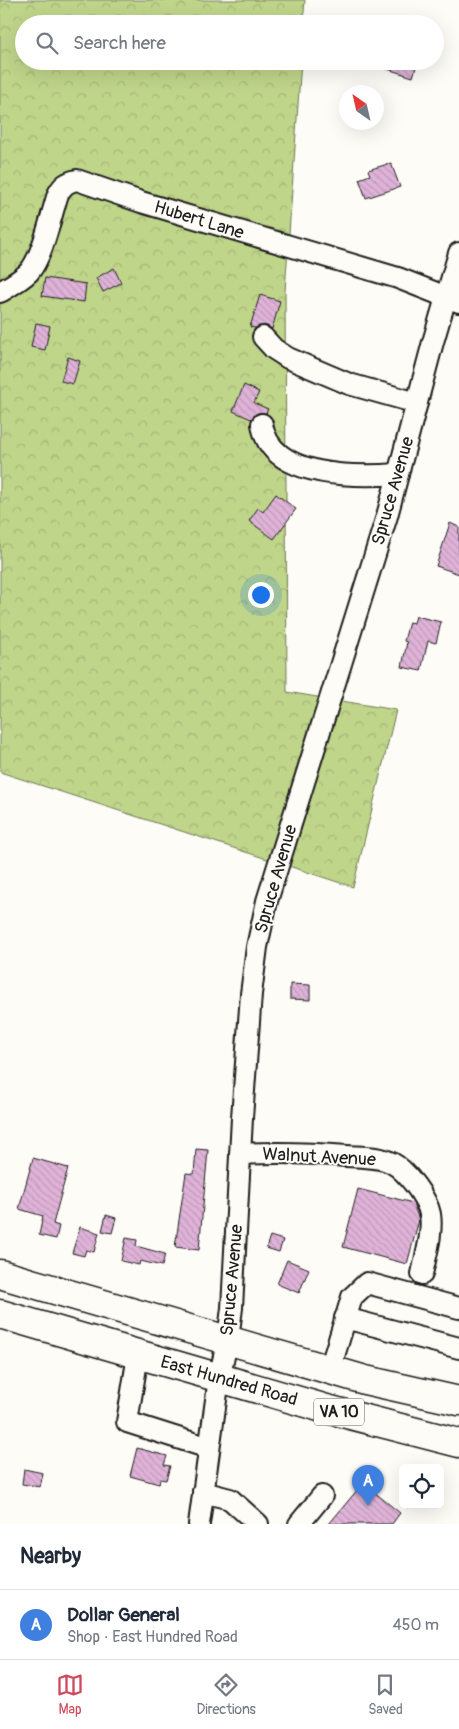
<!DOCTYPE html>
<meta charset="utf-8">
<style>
:root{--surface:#fff;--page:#f6f6f7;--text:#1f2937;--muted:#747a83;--line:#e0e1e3;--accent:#d1495b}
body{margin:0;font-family:Pangolin,sans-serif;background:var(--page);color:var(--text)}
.controls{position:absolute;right:15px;bottom:15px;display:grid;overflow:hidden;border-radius:8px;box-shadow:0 5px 20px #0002}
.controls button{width:45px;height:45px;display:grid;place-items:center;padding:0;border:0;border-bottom:1px solid var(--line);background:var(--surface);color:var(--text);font:25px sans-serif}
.compass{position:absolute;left:339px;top:85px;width:45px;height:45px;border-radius:50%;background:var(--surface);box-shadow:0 5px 20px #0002;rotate:326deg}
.you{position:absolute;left:260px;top:594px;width:18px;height:18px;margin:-12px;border:4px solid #fff;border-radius:50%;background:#1a73e8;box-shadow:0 0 0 8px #1a73e833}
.badge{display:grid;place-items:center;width:32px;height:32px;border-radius:50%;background:var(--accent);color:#fff;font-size:16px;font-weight:700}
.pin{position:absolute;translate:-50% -41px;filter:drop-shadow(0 1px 2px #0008)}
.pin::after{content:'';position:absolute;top:26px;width:18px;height:15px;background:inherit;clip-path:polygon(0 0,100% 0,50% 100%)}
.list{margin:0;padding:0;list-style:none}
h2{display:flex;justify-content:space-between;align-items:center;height:65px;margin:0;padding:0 20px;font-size:21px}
h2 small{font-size:16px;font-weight:400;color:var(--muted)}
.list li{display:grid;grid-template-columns:32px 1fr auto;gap:15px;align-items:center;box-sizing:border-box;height:70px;padding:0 20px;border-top:1px solid var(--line)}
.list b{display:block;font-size:19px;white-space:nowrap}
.list p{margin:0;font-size:16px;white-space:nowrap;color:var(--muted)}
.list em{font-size:16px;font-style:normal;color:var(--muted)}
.icon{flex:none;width:28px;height:28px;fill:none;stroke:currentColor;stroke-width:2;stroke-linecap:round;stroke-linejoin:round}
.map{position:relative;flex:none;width:459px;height:1524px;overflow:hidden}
.search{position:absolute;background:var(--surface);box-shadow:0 5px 20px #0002;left:15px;right:15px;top:15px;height:55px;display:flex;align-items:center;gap:12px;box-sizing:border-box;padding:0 18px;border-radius:28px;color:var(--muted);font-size:19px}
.sheet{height:135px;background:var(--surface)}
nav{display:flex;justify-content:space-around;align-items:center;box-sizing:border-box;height:70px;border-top:1px solid var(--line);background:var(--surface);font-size:14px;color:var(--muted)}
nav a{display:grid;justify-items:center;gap:2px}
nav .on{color:var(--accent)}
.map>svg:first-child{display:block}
</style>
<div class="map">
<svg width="459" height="1524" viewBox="0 0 459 1524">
<defs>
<pattern id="forest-crowns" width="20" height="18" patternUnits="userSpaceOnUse" patternTransform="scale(1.25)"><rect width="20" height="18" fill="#bfd58a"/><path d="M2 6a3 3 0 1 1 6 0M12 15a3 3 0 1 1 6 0" fill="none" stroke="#a4b676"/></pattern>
<pattern id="building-back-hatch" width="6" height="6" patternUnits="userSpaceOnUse" patternTransform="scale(1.25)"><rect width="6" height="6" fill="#dfb3d8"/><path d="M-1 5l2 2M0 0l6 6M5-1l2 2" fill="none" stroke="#bf99b9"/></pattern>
</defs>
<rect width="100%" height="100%" fill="#fdfcf7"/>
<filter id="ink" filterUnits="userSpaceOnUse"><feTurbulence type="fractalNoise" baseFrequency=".02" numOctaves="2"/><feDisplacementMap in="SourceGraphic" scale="10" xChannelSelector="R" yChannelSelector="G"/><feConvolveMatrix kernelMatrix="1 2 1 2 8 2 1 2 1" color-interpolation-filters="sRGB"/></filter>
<g filter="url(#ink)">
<!-- forest -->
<path fill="url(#forest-crowns)" stroke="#6e7853" d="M0,0H305L303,24H24V61H301L285,291L287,692L396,710L353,887L0,772Z"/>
<!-- building -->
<g fill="url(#building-back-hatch)" stroke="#1c1c1c">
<path d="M371,61H416L414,66L416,67L413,77L371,64Z"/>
<path d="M391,163L400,187L366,198L359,179L370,175L368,170Z"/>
<path d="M114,268L121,283L103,292L96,278Z"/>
<path d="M45,278L86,284L84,302L42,296Z"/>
<path d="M260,295L280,301L272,329L266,326H260L255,328L250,327Z"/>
<path d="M36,323L50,326L45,350L31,347Z"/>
<path d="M68,357L80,361L73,384L61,381Z"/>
<path d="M244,385L259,392L254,403L268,409L266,413H258L251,419L233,411Z"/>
<path d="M276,494L296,509L274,539L249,521L258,508L263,512Z"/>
<path d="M450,523L459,527V574L436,566Z"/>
<path d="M416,616L441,622L436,643L428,641L421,671L402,667L407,642L404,641L409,622L414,623Z"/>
<path d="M290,984L310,985V1000L290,999Z"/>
<path d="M196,1149L208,1150L199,1250L175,1247L186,1173L194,1174Z"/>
<path d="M33,1158L68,1168L53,1224L59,1226L56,1239L39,1235L43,1216L19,1209Z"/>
<path d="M358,1189L413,1203L419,1220L407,1264L343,1247Z"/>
<path d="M106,1215L116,1218L112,1233L102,1231Z"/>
<path d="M80,1227L99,1233L94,1252L86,1250L84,1256L72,1253Z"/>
<path d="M270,1236L283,1240L279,1252L266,1248Z"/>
<path d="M126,1238L137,1240L136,1246L165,1254L162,1266L140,1261L139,1265L121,1261Z"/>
<path d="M287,1260L309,1269L299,1293L277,1284Z"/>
<path d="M137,1448L167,1456L164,1465L170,1466L166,1480L160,1479L159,1484L130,1476Z"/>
<path d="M24,1469L43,1473L40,1487L22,1484Z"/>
<path d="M363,1483L400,1513L392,1524H329Z"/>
</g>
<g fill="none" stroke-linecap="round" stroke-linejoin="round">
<!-- minor casing -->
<g stroke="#1c1c1c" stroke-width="24">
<g id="minor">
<path d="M0,292C10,286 21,280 29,272C43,256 51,215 58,194C63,185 67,182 77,180L141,202L398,278L459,302"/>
<path d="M263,337L274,349L288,358L349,384L417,403"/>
<path d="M262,424C270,479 356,477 398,474"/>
<path d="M240,1154C276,1152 311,1153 347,1156C361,1157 379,1156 392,1163C406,1170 427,1198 430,1214C433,1233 426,1255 422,1274"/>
<path d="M345,1318L459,1348"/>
<path d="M138,1355L127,1422L209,1448"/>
<path d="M330,1369L352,1297L367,1283L459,1308"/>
<path d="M203,1492L230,1499L258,1524"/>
<path d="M199,1524L219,1378L228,1339L232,1308L242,1118L251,994L257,947L267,901L387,516L433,342L459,253"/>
<path d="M299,1524L322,1496"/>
</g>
</g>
<!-- highway casing -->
<g stroke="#1c1c1c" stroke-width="31">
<g id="highway">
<path d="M0,1274L365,1380L459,1401"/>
<path d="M0,1314L323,1408L459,1443"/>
</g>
</g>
<!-- minor -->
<use href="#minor" stroke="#fdfcf7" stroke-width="20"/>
<!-- highway -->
<use href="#highway" stroke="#fdfcf7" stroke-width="28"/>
</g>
</g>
<g text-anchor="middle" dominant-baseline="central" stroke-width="4" stroke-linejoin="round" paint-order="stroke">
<!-- shield labels -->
<rect fill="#fdfcf7" stroke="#605f5e" stroke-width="1" x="314" y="1398.5" width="50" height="27" rx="4"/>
<g font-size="16" font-weight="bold" fill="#1c1c1c">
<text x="339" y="1412">VA 10</text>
</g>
<!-- street labels -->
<g font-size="18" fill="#1c1c1c" stroke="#fdfcf7">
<text transform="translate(199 220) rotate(17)">Hubert Lane</text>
<text transform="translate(393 491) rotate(-74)">Spruce Avenue</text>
<text transform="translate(276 879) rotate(-74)">Spruce Avenue</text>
<text transform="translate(319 1157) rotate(3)">Walnut Avenue</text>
<text transform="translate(232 1280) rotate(-85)">Spruce Avenue</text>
<text transform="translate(229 1381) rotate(16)">East Hundred Road</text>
</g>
</g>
</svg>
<div class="controls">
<button><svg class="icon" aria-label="locate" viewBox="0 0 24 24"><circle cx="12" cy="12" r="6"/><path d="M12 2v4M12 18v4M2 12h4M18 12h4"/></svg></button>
</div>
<svg class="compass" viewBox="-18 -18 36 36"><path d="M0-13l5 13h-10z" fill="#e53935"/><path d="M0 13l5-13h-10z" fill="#747a83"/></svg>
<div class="you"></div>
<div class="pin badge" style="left:368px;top:1506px;background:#3f7fe0">A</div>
<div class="search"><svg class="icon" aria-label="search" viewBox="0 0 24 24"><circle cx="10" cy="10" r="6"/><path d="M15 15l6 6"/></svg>Search here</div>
</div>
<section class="sheet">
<h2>Nearby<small></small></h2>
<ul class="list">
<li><span class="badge" style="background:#3f7fe0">A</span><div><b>Dollar General</b><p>Shop · East Hundred Road</p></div><em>450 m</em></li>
</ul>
</section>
<nav>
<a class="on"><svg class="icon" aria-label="map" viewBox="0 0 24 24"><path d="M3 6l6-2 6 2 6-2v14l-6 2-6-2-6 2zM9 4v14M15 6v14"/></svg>Map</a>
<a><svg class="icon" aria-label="directions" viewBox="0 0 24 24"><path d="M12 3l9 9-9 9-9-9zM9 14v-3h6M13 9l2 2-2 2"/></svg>Directions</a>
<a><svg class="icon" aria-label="saved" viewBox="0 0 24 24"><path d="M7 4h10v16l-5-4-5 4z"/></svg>Saved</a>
</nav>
